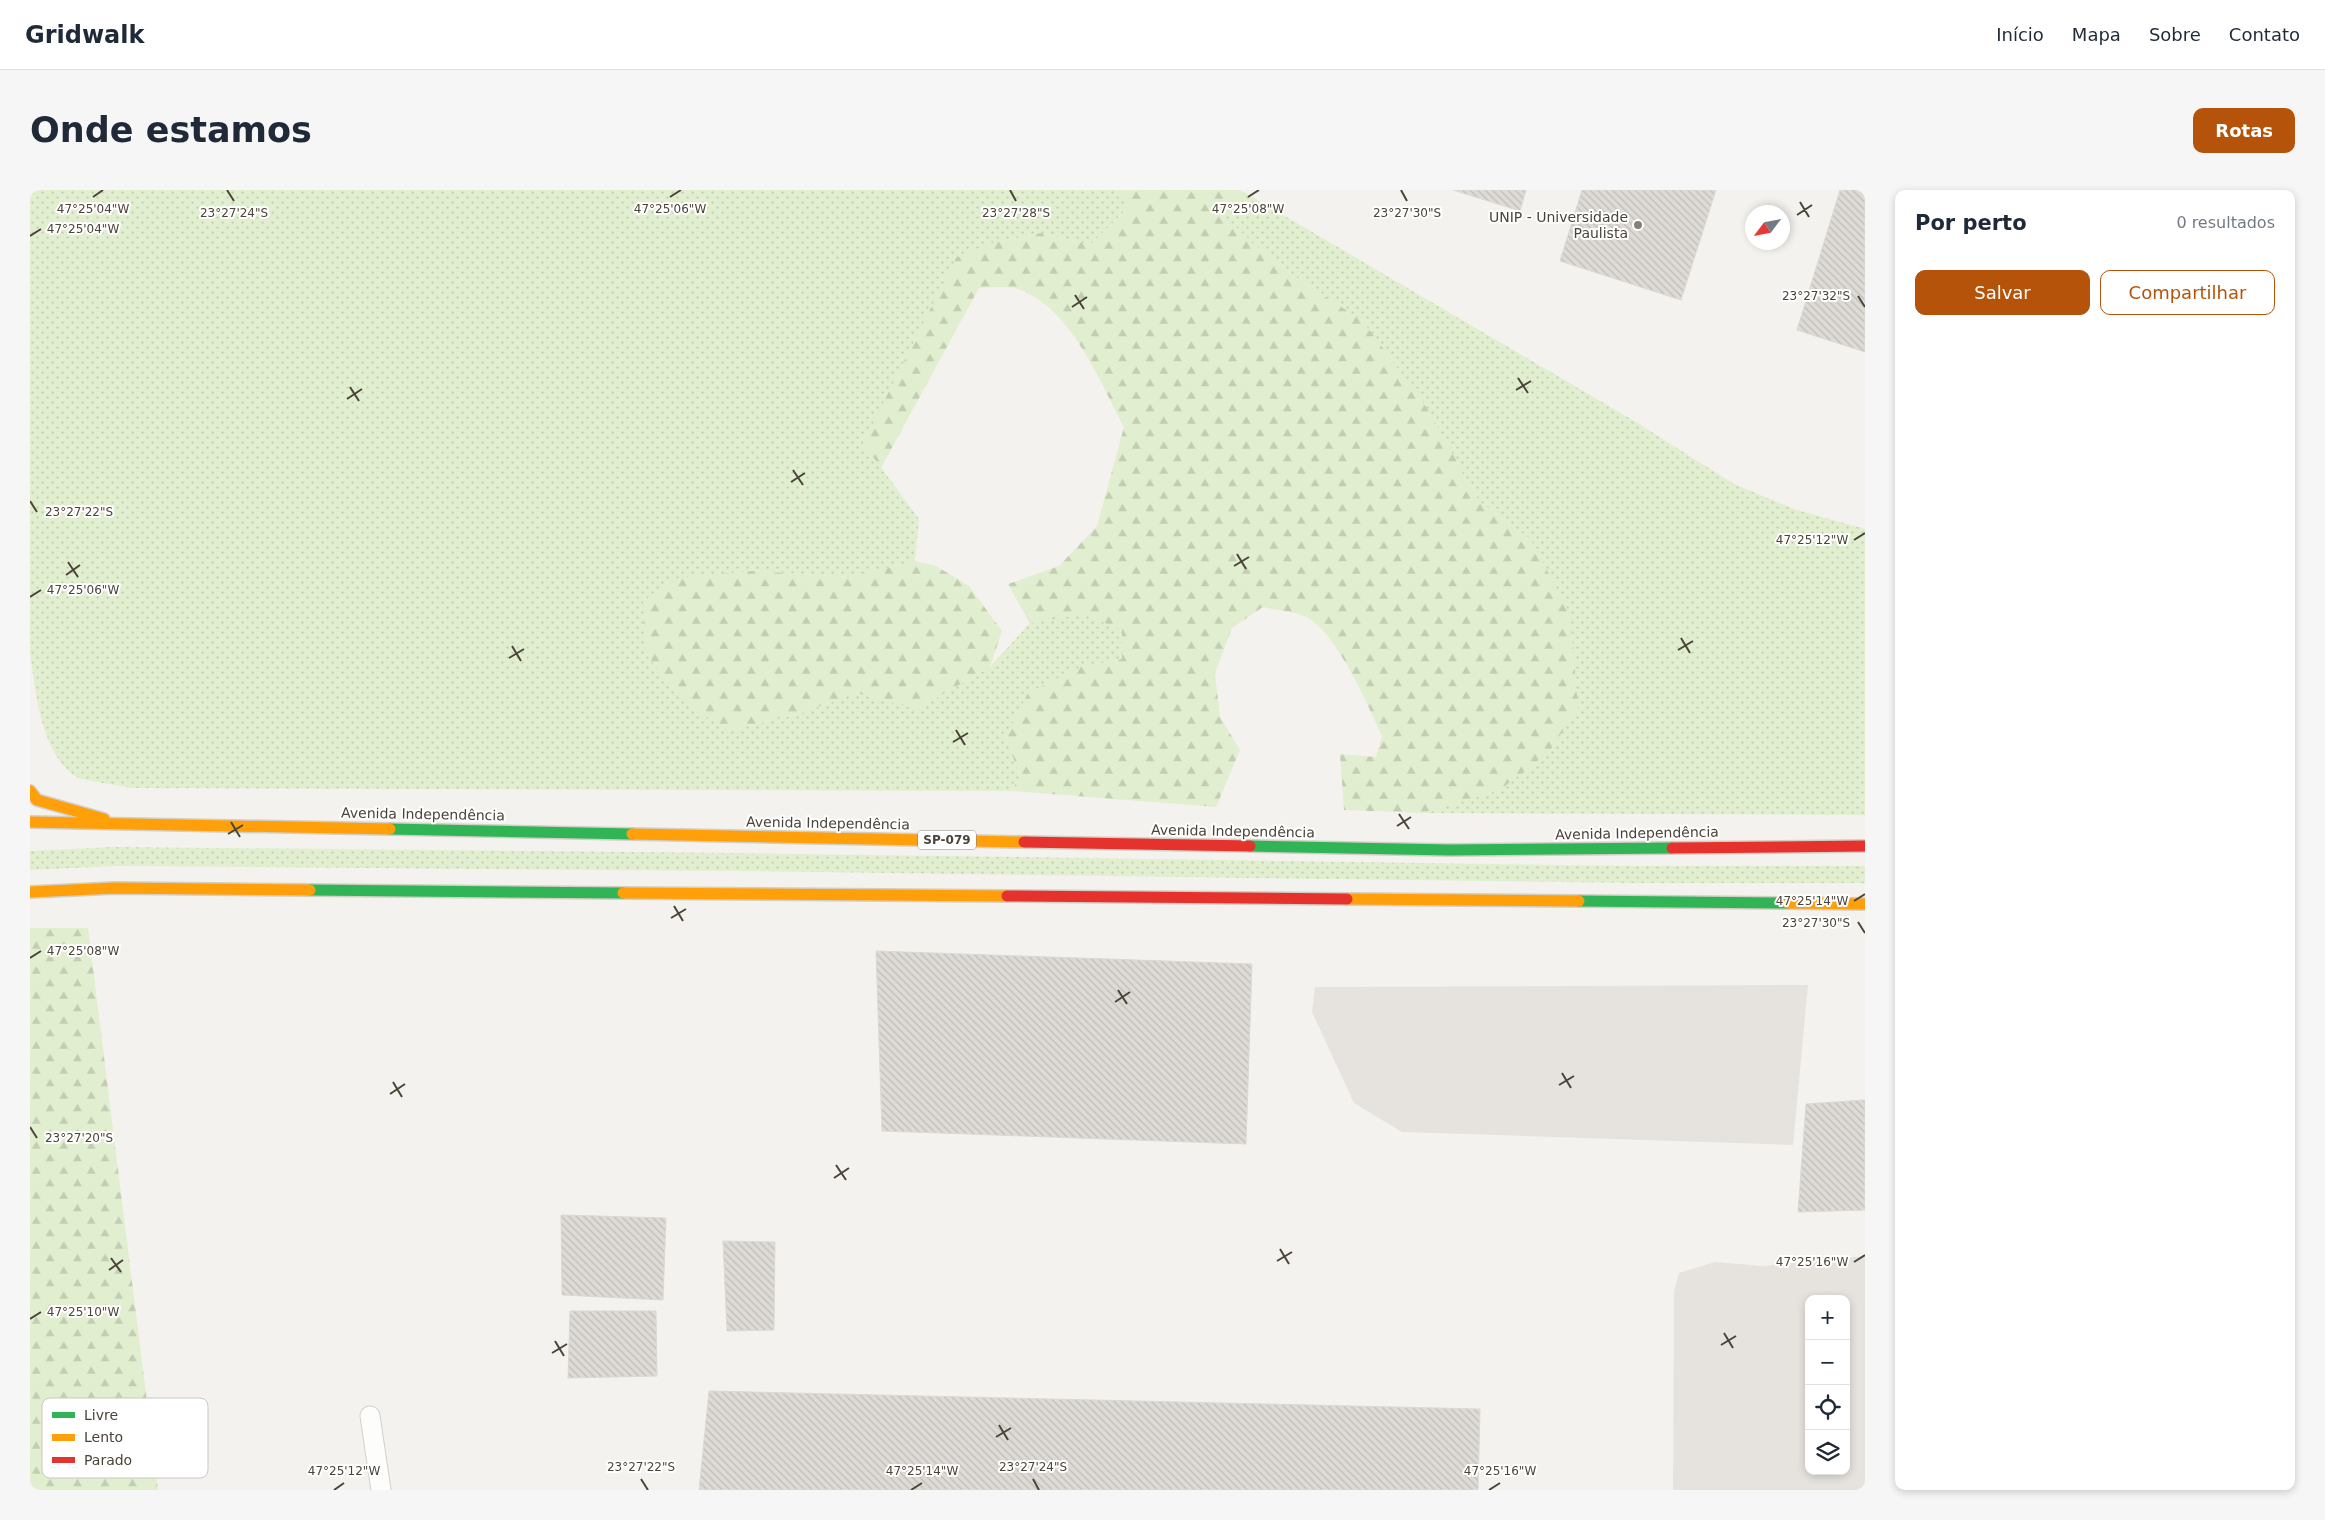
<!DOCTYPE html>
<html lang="pt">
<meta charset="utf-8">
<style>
:root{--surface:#fff;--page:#f6f6f7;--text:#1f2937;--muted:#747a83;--line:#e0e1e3;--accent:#b45309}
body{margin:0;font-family:"DejaVu Sans",sans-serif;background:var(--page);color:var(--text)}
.controls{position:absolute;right:15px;bottom:15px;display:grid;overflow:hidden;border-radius:10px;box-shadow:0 2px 8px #0003}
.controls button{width:45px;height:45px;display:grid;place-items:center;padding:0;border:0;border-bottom:1px solid var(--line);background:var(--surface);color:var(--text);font:25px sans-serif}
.compass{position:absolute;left:1715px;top:15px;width:45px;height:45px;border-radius:50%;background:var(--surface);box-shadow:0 2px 8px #0003;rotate:238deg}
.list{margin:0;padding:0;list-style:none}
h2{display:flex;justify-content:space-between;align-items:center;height:65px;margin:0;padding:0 20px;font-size:21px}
h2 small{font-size:16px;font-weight:400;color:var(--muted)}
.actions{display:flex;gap:10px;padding:15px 20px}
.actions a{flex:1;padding:11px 0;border:1px solid var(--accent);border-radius:10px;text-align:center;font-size:18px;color:var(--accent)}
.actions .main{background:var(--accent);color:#fff}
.icon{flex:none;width:28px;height:28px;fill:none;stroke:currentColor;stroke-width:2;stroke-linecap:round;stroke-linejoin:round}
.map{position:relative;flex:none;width:1835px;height:1300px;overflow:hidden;border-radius:10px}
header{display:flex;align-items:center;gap:30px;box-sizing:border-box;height:70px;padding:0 25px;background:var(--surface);border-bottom:1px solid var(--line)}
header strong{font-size:24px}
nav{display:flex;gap:28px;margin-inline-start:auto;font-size:18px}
.intro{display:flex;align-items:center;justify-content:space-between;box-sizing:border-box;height:120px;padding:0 30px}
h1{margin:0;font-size:35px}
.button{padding:12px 22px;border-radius:10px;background:var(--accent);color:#fff;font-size:18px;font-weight:700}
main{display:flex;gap:30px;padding:0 30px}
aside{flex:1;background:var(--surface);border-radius:10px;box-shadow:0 2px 8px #0003}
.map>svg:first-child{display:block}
</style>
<header>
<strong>Gridwalk</strong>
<nav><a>Início</a><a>Mapa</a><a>Sobre</a><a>Contato</a></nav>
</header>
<div class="intro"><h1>Onde estamos</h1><a class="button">Rotas</a></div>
<main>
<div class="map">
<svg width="1835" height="1300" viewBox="0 0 1835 1300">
<defs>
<pattern id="green-dots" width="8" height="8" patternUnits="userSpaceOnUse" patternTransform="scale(1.25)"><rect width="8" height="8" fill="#e1eecf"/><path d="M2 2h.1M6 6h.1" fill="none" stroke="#c3cdb2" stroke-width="1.8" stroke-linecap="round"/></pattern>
<pattern id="forest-firs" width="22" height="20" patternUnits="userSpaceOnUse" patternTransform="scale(1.25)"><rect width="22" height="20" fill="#e1eecf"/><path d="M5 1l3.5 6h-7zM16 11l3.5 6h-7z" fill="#c3cdb2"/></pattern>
<pattern id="building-back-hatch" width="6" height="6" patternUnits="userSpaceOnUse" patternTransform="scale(1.25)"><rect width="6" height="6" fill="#dedbd6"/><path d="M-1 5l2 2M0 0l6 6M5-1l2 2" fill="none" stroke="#c0bdb8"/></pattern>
</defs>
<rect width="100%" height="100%" fill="#f4f2ee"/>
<!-- green -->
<g fill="url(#green-dots)">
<path d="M0,0H1090L1097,19L1060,55L1011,43L958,54L833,253L889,329L885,371L820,387L722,381L698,541L771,523L826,503L887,519L960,477L1000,433L1053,424L1093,440L1092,469L1051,477L975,547L990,585L982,601L101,598C90,595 52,591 45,586C10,561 6,502 0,463Z"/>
<path d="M1214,2L1606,232L1704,294L1764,319L1835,339V625L1393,623L1470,600L1501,350L1449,311L1426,271L1332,130L1278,96L1226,56L1194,26Z"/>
<path d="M83,657L705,663L1598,676H1835V693H1601L709,681L86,676L0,680V661Z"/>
</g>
<!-- forest -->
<g fill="url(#forest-firs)">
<path d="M1090,0H1210L1214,2L1194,26L1226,56L1278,96L1332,130L1397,218L1449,311L1501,350L1540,424L1548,518L1519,562L1470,600L1393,623L1314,620L1310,564L1346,567L1352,546C1339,517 1304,437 1274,426C1262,421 1246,420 1233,417L1202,438L1185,483L1190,527L1210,560L1186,617L982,601L990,585L975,547L998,503L1051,477L1092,469V440L1053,424L1000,433L978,394L1029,376L1067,336L1094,237C1070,192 1041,117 988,99C977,96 961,98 949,98L851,278L833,253L926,68L958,54L1011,43L1060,55L1097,20Z"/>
<path d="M885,371L906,376L939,396L972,441L960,477L887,519L826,503L771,523L698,541L653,511L615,463L613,411L648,388L722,381L820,387Z"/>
<path d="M0,738H58L128,1300H0Z"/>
</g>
<!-- parking -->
<g fill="#e6e3df" fill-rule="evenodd">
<path d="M1778,795L1763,955L1372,942L1324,913L1282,822L1285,797Z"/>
<path d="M1835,1066V1300H1643L1644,1101L1649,1083L1685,1072L1733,1076ZM1779,1109H1816V1281H1779Z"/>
</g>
<!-- building -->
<g fill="url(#building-back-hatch)" stroke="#dcd9d4">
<path d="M1423,0H1496L1490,21Z"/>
<path d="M1552,0H1686L1651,110L1530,71Z"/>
<path d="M1810,0H1835V162L1767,140Z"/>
<path d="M846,761L1222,774L1216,954L852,941Z"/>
<path d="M1835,910V1020L1768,1022L1776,914Z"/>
<path d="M531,1025L636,1028L633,1110L532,1105Z"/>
<path d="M693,1051L745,1052L744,1140L697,1141Z"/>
<path d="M540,1121H626L627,1186L538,1188Z"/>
<path d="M679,1201L1450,1219L1448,1300H669Z"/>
</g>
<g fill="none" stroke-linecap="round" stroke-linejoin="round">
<!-- lane casing -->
<g stroke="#d2d0cb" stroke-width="21">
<path id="lane" d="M340,1226L351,1300"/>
</g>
<!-- fast casing -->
<g stroke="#d3cfc5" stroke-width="14">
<g id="fast">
<path d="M360,639L602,644"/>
<path d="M1220,656L1420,660L1642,658"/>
<path d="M280,700L593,703"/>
<path d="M1549,711L1757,713"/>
</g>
</g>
<!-- slow casing -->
<g stroke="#d3cfc5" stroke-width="14">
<g id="slow">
<path d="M0,601L7,610L74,629"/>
<path d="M0,632L360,639"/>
<path d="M602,644L994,652"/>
<path d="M0,702L85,698L280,700"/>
<path d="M593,703L977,706"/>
<path d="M1317,709L1549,711"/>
<path d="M1757,713L1835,714"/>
</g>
</g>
<!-- jam casing -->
<g stroke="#d3cfc5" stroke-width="14">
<g id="jam">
<path d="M994,652L1220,656"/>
<path d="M1642,658L1835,656"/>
<path d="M977,706L1317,709"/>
</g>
</g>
<!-- lane -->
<use href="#lane" stroke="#fdfdfc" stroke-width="19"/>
<!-- fast -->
<use href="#fast" stroke="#30b455" stroke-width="11"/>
<!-- slow -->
<use href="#slow" stroke="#ff9f0a" stroke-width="11"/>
<!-- jam -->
<use href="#jam" stroke="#e5322d" stroke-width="11"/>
</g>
<!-- ticks -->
<path fill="none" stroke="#4b4439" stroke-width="2" d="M197,0L204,11M980,0L986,11M1371,0L1377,11M63,7L73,0M640,7L651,0M1218,7L1229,0M1770,12L1779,27M1767,25L1782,15M0,46L11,39M1045,105L1054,119M1828,106L1835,117M1042,117L1057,107M1488,188L1498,203M320,197L329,211M1486,200L1501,191M317,209L332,199M763,280L773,295M761,292L775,283M0,311L7,322M1824,350L1835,343M1207,364L1216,379M38,372L48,387M1204,376L1219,367M36,385L50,375M0,407L11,400M1651,448L1660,463M482,456L491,471M1648,460L1663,451M479,468L494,459M926,540L935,555M923,552L938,543M1369,624L1379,639M201,632L210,647M1367,636L1381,627M198,644L213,635M1824,711L1835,704M644,716L653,731M641,728L656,719M1828,732L1835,743M0,768L11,761M1088,800L1097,814M1085,812L1100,802M1532,883L1541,898M363,892L372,907M1529,895L1544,886M360,904L375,894M0,937L7,948M806,975L816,990M804,988L819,978M1250,1059L1259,1074M81,1068L91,1082M1247,1071L1262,1062M1824,1072L1835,1065M79,1080L93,1070M0,1129L11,1122M1694,1143L1703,1158M525,1151L534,1166M1691,1155L1706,1146M522,1163L537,1154M969,1235L978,1250M966,1247L981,1238M611,1289L618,1300M1003,1289L1009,1300M304,1300L314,1293M881,1300L892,1293M1459,1300L1470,1293"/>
<!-- markers -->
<circle fill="#868178" stroke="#fff" stroke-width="2" cx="1608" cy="35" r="5"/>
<g text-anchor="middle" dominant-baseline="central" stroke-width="4" stroke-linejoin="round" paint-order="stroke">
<!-- shield labels -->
<rect fill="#fff" stroke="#817c74" stroke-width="1" x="888" y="640.5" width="58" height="19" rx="4"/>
<g font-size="12" font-weight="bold" fill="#4b4439">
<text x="917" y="650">SP-079</text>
</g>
<!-- poi labels -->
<g font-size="14" fill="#4b4439" stroke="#fff" text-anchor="end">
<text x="1598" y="27">UNIP - Universidade<tspan x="1598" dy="16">Paulista</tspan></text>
</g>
<!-- street labels -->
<g font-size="14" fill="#4b4439" stroke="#fff">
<text transform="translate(393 624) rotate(1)">Avenida Independência</text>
<text transform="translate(798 633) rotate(1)">Avenida Independência</text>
<text transform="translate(1203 641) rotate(1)">Avenida Independência</text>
<text transform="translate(1607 643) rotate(-1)">Avenida Independência</text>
</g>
</g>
<!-- legend -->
<rect x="12" y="1208" width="166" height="80" rx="8" fill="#fff" stroke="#c9c7c4" stroke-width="1"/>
<rect x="22" y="1222" width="23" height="6" fill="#30b455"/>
<rect x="22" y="1244" width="23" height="7" fill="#ff9f0a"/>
<rect x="22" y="1267" width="23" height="6" fill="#e5322d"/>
<g font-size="14" fill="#4b4439">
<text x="54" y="1230">Livre</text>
<text x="54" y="1252">Lento</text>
<text x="54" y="1275">Parado</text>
</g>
<g font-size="12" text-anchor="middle" fill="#4b4439" stroke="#fff" stroke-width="4" stroke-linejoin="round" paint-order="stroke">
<text x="640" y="23">47°25'06"W</text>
<text x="63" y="23">47°25'04"W</text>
<text x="1218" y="23">47°25'08"W</text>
<text x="204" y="27">23°27'24"S</text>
<text x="986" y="27">23°27'28"S</text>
<text x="1377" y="27">23°27'30"S</text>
<text x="53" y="43">47°25'04"W</text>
<text x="1786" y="110">23°27'32"S</text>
<text x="49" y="326">23°27'22"S</text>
<text x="1782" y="354">47°25'12"W</text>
<text x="53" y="404">47°25'06"W</text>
<text x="1782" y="715">47°25'14"W</text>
<text x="1786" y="737">23°27'30"S</text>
<text x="53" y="765">47°25'08"W</text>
<text x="49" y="952">23°27'20"S</text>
<text x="1782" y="1076">47°25'16"W</text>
<text x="53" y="1126">47°25'10"W</text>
<text x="611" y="1281">23°27'22"S</text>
<text x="1003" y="1281">23°27'24"S</text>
<text x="314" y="1285">47°25'12"W</text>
<text x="892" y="1285">47°25'14"W</text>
<text x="1470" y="1285">47°25'16"W</text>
</g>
</svg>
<div class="controls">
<button>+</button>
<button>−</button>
<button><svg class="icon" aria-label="locate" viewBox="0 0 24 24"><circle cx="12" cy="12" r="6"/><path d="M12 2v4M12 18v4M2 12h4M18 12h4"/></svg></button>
<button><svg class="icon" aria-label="layers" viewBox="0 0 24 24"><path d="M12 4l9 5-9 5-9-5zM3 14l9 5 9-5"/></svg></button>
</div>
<svg class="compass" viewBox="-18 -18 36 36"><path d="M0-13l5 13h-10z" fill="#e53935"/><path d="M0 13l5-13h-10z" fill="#747a83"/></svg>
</div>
<aside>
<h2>Por perto<small>0 resultados</small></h2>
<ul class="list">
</ul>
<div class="actions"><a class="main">Salvar</a><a>Compartilhar</a></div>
</aside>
</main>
